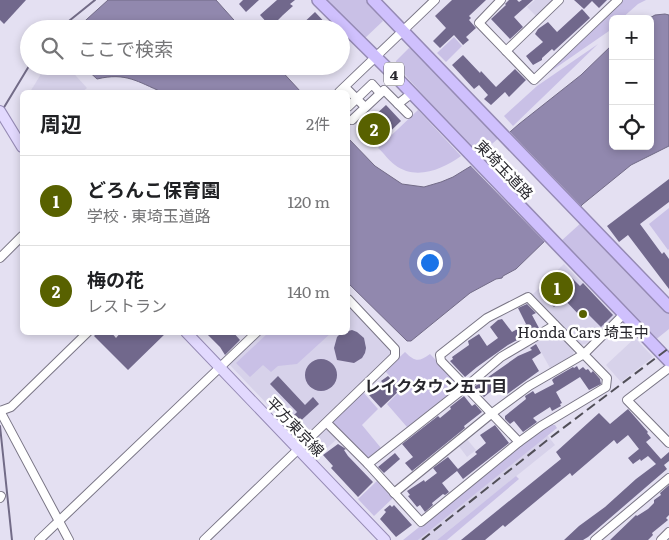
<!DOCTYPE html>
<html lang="ja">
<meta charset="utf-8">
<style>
:root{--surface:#fff;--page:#f6f6f6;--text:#202124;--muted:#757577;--line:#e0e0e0;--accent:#586100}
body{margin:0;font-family:Literata,"Noto Sans JP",serif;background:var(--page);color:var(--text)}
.controls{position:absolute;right:15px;top:15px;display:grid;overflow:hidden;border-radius:8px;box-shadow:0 2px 8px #0003}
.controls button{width:45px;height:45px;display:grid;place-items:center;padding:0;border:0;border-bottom:1px solid var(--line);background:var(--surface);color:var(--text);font:25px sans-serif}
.you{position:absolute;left:429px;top:262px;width:18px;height:18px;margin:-12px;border:4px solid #fff;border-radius:50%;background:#1a73e8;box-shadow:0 0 0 8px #1a73e833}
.badge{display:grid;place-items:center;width:32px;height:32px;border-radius:50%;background:var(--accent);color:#fff;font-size:16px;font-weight:700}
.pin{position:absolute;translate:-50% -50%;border:2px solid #fff;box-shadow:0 1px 5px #0006}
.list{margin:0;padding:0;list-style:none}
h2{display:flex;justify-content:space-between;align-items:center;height:65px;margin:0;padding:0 20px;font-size:21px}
h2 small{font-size:16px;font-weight:400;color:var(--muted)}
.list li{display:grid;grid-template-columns:32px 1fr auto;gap:15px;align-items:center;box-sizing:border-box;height:90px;padding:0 20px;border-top:1px solid var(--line)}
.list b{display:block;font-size:19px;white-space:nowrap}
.list p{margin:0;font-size:16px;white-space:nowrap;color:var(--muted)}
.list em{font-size:16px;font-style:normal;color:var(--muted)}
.icon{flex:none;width:28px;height:28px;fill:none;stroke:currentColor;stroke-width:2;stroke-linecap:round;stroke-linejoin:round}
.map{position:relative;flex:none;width:669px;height:540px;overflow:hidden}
.search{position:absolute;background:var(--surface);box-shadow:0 2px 8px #0003;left:20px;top:20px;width:330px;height:55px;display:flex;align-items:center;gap:12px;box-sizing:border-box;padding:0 18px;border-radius:28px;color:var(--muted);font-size:19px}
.panel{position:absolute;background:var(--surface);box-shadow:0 2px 8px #0003;left:20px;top:90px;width:330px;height:245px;border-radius:8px}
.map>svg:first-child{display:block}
</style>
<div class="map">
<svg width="669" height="540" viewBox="0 0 669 540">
<rect width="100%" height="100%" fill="#e4e0f2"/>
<!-- built -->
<g fill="#d7d2ea">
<path d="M535,0H552L553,2L537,17L527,7Z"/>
<path d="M46,66H67L87,88L82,92H30Z"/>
<path d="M564,264L615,316L586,344L581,345L532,295Z"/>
<path d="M348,304L392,350V355L302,441L229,364L262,333L348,332Z"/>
<path d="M552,331L557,332L574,351L573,355L550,368L535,341Z"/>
<path d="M635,338L653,357L621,382L606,365Z"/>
<path d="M324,430H329L337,439L317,457L309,449V444Z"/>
<path d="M547,435L555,445L437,540H418Z"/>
<path d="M466,438L476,450L467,457L458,445Z"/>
</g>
<!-- green -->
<g fill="#c9c0e6">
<path d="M325,0H366L383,21L365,38L348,24Z"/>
<path d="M622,0H646L638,4L621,19H613V27L609,31L541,78Z"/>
<path d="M454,37L462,46L446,62L437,53Z"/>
<path d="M598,44L513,126L504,116L537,86Z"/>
<path d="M409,48L415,50L500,137L479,157L396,65V61Z"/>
<path d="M418,110L461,156C443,169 416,181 395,165C389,161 384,153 378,148Z"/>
<path d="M669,208V249L668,250L649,224Z"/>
<path d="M582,222L669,314V329L654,341L560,242Z"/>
<path d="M268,333V332L331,333L297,364L278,366L271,372L263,365L250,377L236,363Z"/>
<path d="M405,352C415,362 419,362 430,354L458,383V387L407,427L387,404L402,389L385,371Z"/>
<path d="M363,392L378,409L362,425L381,448L368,458L364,457L333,425L334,420Z"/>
<path d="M551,425H555L557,428L418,540H403L542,429Z"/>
<path d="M516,476L519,479L447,540H437Z"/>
<path d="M378,480L394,497L374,516L358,499Z"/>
</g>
<!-- water -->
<g fill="#9188ae" stroke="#726b87">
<path d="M108,0H216L242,29H76Z"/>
<path d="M665,14L669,15V146L631,165L583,204L516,269L503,276L502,278L496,279L470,293L411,341H407L348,283V138L375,166L402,184L424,187L441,182L453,177L471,166L519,124L581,75L613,44V146H650V19H648L655,15Z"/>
<path d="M69,66H277L301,92H162C138,82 126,72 97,79L84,67L76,74Z"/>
</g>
<!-- pier -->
<path fill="#e4e0f2" d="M508,130L583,208L546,243L469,164Z"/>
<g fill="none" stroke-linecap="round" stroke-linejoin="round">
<!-- stream -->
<g stroke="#726b87" stroke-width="2">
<path d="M59,29L95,0"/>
<path d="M3,109L29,66"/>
<path d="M0,426L12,540"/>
</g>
</g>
<!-- building -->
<g fill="#71688c">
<path d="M0,0H26L4,24L0,20Z"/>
<path d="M243,0H259L246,12L239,4Z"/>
<path d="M277,0H295L290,4L293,6L283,15L276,22L275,20L269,25L260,15Z"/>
<path d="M452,0H486L469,16L471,18L469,20L476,28L466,37L469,40L463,45L454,35L440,48L433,41L446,28L435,16Z"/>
<path d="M509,0H517L519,2L522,0H533L514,17L523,27L510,39L491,19L506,5L505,4Z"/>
<path d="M574,0H607L599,8L592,1L584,9Z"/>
<path d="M582,9L590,18L556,49L554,51L552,49L542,58V60L533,65L526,56L543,42L535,34L538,29L548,22L557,32Z"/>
<path d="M315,12L331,29H297Z"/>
<path d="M463,55L480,73L481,71L496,87L515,69L526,80L509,97L505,92L491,105L484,99L488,95L479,85L474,89L452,65Z"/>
<path d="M386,105L401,121L376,145L365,133L376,122L372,118Z"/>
<path d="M669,179V202L640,224L662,254L664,252L669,259V289L628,235L619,242L607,226Z"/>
<path d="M568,274L580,286L583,283L613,315L601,327L587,313L582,318L563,298L554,307L544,297Z"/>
<path d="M527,304L536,313L532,315L539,328L508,345L477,367L465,377L450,361L453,359L452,357L469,345L468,341L479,334L487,346L498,338L490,327L498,320L502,319L512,332L526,324L518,308Z"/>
<path d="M352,330L357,332L364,338L366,348L365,353L362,358L354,363L337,360L334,348L337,337L341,333Z"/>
<path d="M98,332H111L116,338L121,332H167L128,370L94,336Z"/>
<path d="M205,332H233L240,340L225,355L220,347Z"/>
<path d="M536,344L541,353L532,359L539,371L506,395L499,385L484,397L474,387L518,356L532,350L530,348Z"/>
<circle cx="321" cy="375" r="16"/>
<path d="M577,366L579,370L583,367L586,370L588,369L591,373L593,371L600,379L601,384L589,390L580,377L556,392L562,403L560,404L561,406L552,411L550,407L533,418L537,422L523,432L514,421L510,424L505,419V416L526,399L525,396L530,393L533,391L535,394L554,384L552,380L554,378L573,367L574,368Z"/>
<path d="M278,376L305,405L313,397L319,404L295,426L289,420L297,412L270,384Z"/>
<path d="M388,376L401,389L381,408L369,395L383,383L381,381Z"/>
<path d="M464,396L472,406L475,404L482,412L464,426L465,428L412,471L405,463L413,457L402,444L438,416L440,418L451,409L450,407Z"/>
<path d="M628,409L648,432L647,433L651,438L646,442L661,459L669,452V461L664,465L667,469L588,537L583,540H564L579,526L605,507L636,479L656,464L648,456L641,461L640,459L633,464L628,458L639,449L628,435L617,444L614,440L572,476L570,473L505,527L503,525L485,540H461L561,459L556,452L599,413L610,424Z"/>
<path d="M495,425L509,443L463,479L457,471L442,483L449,492L445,495L443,494L432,503L433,505L425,512L420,505L417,507L408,496L410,495L407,491L424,480L425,482L437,473L433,468L448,457L458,469L477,454L475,452L486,443L480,435Z"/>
<path d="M338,444L346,449L344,450L348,456L373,482L358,497L331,468L333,466L323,455Z"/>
<path d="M395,453L400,459L384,473L378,467Z"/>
<path d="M669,485V515L666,518L668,520L652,533L653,535L648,540H610L636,515L637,516L648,509L654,503V500L661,495L660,493Z"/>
<path d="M390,505L392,507L394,505L412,525L396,537L380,519L386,512L384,510Z"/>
</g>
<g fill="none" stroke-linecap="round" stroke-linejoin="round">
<!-- minor casing -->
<g stroke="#797585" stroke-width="10">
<g id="minor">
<path d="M501,0L479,23L534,80L618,0"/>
<path d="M506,51L559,0"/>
<path d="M345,87L365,107"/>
<path d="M339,92L435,0"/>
<path d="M398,104L412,93"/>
<path d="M348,107L372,84L380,93"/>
<path d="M352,120L384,90L408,114"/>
<path d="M0,258L22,236"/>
<path d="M528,297L607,378L606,387L541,426L519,442L441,361L440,355L487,318Z"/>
<path d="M669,368L627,400L669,443"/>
<path d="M0,411L69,540"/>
<path d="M0,411L11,407L88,332"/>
<path d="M327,423L368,464L421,522L519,442"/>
<path d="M368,464L467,386L501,357L555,325"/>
<path d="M394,493L491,414L529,386L584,354L624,314"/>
<path d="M0,498L1,496"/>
<path d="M39,540L257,332"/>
<path d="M204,540L395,356V349L348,299"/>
<path d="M595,540L669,478"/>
<path d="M661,540L669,532"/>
</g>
</g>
<!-- major casing -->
<g stroke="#958ab4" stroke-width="12">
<g id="major">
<path d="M0,111L22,147"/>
<path d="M186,332L385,540"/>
</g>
</g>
<!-- highway casing -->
<g stroke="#958ab4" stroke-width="14">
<g id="highway">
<path d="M318,0L400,81L669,361"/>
<path d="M373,0L669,307"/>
</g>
</g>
<!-- minor -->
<use href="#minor" stroke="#fff" stroke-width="8"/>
<!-- major -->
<use href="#major" stroke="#e2d9fe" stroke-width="10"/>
<!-- highway -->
<use href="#highway" stroke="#cfc0fd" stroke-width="11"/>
<!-- rail -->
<path stroke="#514f58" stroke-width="2" stroke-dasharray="10 5" stroke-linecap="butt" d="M422,540L550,438L669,348"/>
</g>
<!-- markers -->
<circle fill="#586100" stroke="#fff" stroke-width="2" cx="583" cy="314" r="5"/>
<g text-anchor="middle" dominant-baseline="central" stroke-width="5" stroke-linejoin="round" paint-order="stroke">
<!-- shield labels -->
<rect fill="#fff" stroke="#68686c" stroke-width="1" x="384" y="62.5" width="20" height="23" rx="4"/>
<g font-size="14" font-weight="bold" fill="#28272d">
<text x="394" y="74">4</text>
</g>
<!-- street labels -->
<g font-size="15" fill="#28272d" stroke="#fff">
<text transform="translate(505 169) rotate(46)">東埼玉道路</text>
<text transform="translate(296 426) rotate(46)">平方東京線</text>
</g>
<!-- poi labels -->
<g font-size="15" fill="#28272d" stroke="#fff">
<text x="583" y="331">Honda Cars 埼玉中</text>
</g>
<!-- neighbourhood labels -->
<g font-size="16" font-weight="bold" fill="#28272d" stroke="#fff">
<text x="436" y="385">レイクタウン五丁目</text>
</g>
</g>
</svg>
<div class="controls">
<button>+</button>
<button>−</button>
<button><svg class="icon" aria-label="locate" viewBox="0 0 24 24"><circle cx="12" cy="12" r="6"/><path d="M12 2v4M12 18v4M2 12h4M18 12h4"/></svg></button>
</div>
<div class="you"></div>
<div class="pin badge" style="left:557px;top:288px">1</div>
<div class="pin badge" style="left:374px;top:129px">2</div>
<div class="search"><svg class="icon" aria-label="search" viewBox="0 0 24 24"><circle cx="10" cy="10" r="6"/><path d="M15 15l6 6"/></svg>ここで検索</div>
<section class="panel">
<h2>周辺<small>2件</small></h2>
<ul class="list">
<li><span class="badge">1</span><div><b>どろんこ保育園</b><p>学校 · 東埼玉道路</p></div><em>120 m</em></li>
<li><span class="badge">2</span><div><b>梅の花</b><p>レストラン</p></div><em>140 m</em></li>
</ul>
</section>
</div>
